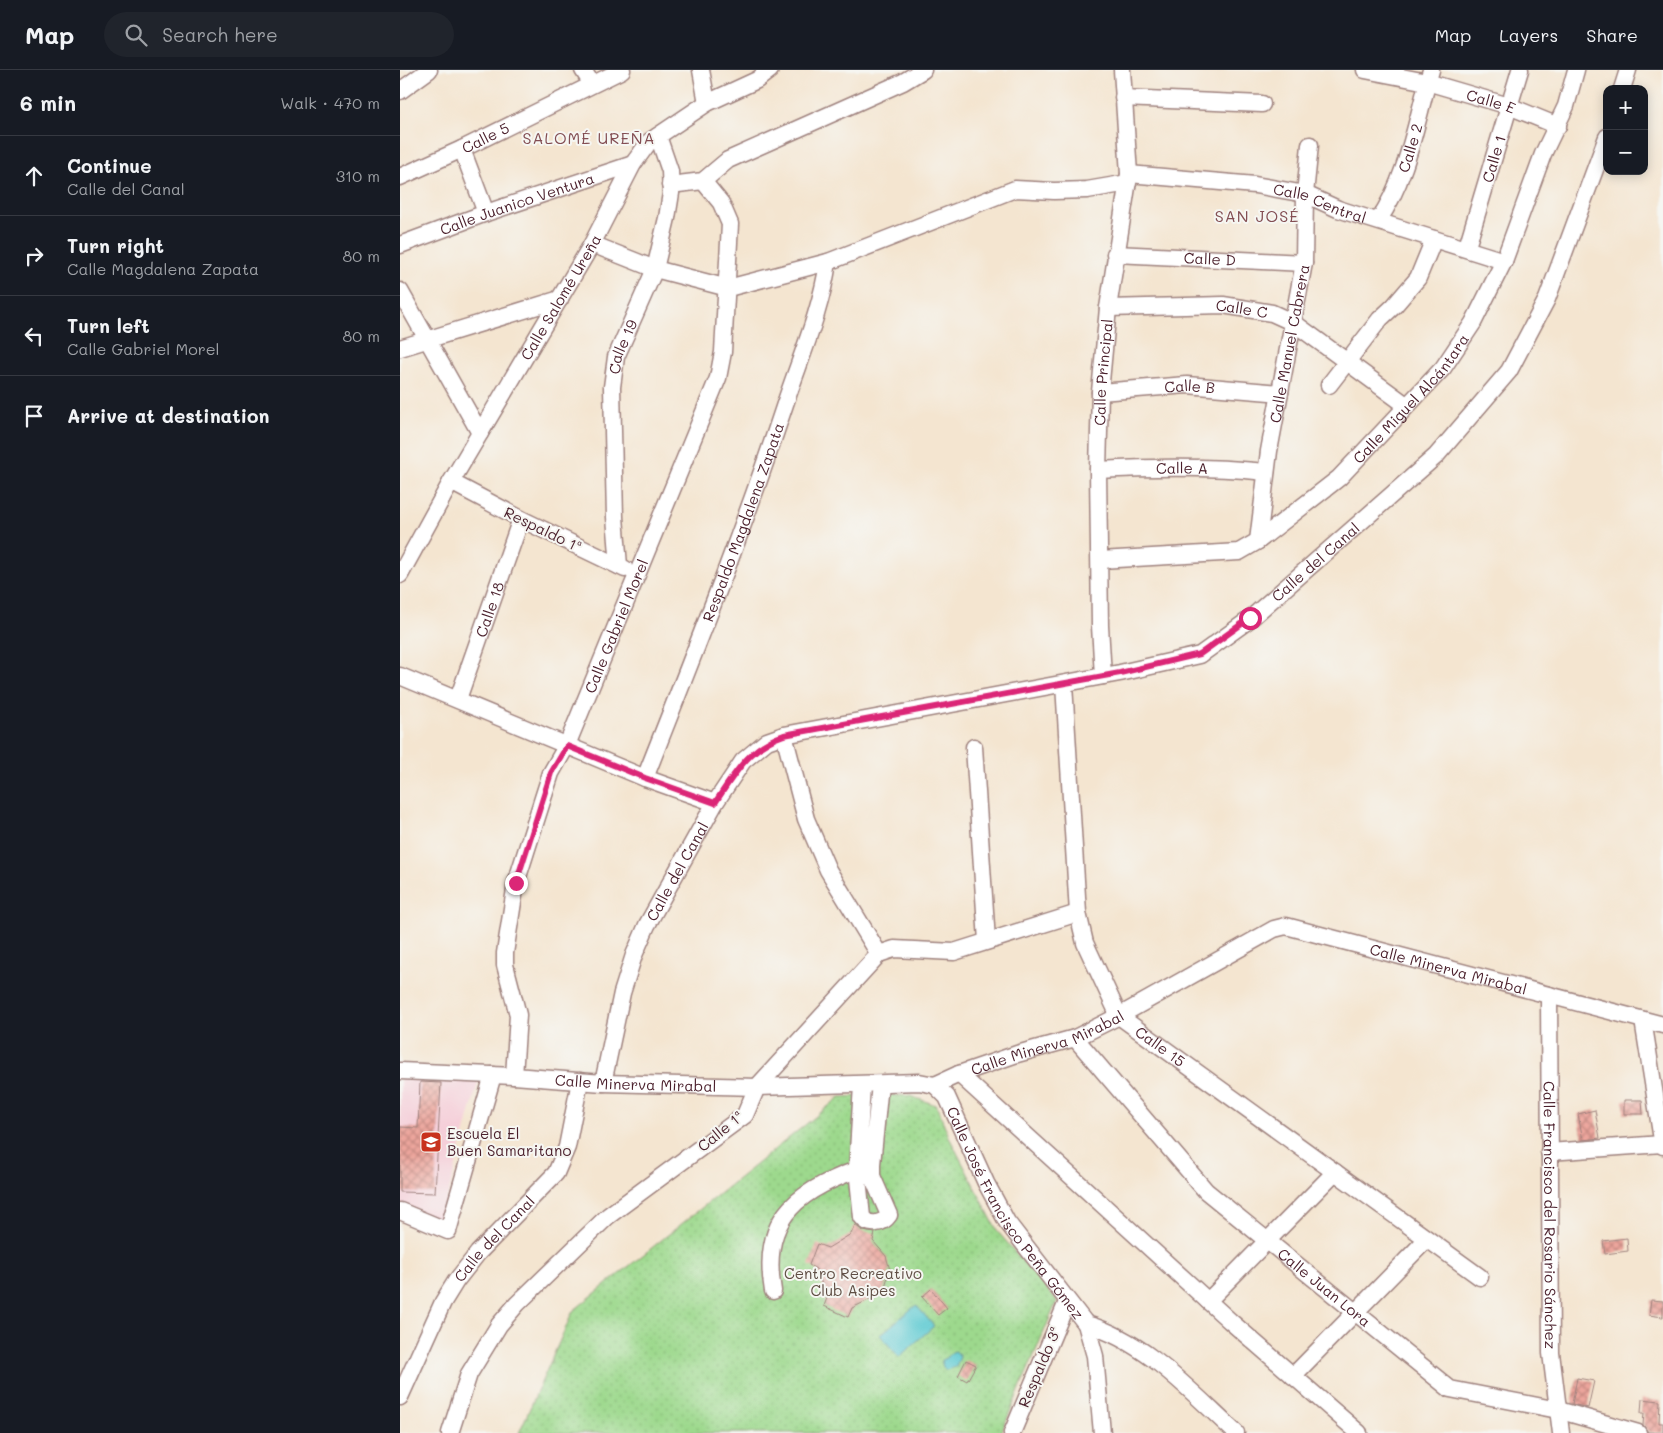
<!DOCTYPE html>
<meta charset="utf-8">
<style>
:root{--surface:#171b24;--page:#20242c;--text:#f1f3f6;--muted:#9ea1a6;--line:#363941}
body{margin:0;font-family:Mali,sans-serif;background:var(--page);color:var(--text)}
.controls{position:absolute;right:15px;top:15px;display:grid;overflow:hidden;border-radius:10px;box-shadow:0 2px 12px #0003}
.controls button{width:45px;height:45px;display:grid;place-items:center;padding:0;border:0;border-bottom:1px solid var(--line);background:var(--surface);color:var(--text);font:25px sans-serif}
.stop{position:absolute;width:15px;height:15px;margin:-11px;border:4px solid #db2777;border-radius:50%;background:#fff}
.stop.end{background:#db2777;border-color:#fff;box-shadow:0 1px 5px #0008}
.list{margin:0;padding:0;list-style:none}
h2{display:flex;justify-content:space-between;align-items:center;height:65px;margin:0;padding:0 20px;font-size:21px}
h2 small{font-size:16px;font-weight:400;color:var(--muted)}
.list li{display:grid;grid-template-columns:32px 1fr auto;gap:15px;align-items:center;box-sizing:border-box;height:80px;padding:0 20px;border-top:1px solid var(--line)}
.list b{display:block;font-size:19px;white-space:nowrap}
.list p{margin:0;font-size:16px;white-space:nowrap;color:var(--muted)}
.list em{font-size:16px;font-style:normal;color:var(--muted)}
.icon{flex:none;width:28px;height:28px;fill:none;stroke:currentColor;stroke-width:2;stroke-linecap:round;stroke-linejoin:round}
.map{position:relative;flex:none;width:1263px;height:1363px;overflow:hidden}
header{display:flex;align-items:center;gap:30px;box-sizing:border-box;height:70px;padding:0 25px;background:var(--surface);border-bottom:1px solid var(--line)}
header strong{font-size:24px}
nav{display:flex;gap:28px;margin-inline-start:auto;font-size:18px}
.search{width:350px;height:45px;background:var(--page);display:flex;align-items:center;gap:12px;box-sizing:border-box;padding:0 18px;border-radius:28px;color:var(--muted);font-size:19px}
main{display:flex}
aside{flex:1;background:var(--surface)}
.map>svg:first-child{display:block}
</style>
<header>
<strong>Map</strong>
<div class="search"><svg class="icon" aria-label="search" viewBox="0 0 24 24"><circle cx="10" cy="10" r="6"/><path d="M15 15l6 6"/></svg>Search here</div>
<nav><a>Map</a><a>Layers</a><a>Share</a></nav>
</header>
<main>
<aside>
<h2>6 min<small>Walk · 470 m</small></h2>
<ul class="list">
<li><svg class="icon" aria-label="ahead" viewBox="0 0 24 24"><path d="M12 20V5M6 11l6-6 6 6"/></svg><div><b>Continue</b><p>Calle del Canal</p></div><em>310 m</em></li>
<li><svg class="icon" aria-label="right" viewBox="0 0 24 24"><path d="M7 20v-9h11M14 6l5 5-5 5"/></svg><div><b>Turn right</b><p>Calle Magdalena Zapata</p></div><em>80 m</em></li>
<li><svg class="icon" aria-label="left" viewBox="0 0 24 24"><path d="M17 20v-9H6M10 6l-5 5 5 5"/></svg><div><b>Turn left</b><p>Calle Gabriel Morel</p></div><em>80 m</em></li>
<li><svg class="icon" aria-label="arrive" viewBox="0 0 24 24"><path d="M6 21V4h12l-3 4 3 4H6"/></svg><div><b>Arrive at destination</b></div></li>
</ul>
</aside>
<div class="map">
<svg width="1263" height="1363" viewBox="0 0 1263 1363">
<defs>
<pattern id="park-dots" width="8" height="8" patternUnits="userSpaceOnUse" patternTransform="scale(1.25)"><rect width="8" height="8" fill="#9dd98d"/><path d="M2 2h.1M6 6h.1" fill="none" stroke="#89ba7a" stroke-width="1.8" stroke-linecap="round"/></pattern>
<pattern id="building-cross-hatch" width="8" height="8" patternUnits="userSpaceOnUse" patternTransform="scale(1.25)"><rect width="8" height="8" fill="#eca59c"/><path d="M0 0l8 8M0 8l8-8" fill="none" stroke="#c1867f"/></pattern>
</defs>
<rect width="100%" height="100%" fill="#f6f6f2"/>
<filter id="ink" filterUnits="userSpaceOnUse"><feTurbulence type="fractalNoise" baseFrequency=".02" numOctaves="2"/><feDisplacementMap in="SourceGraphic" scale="10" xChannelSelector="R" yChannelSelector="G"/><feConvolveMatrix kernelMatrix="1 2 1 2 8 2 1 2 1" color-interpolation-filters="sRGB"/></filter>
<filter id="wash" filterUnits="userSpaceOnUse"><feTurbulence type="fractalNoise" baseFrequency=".0096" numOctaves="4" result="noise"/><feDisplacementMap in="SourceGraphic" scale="20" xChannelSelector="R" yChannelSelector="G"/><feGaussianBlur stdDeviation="1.12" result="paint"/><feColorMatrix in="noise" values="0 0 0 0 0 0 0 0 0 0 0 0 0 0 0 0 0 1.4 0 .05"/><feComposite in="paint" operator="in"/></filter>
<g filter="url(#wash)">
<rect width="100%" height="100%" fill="#f4e5d0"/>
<!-- built -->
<path fill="#f5cfd9" d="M0,1005L79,1009L41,1151L0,1134Z"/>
<!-- park -->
<path fill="url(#park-dots)" stroke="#747c5c" d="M487,1025L510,1026L536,1035L551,1071L598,1162L657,1231L601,1363H119L173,1241L440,1027Z"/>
<!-- water -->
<g fill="#5dcad2" stroke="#54747e">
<path d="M516,1235L534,1256L499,1287L480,1265Z"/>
<path d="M556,1281L560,1287L556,1297L546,1300L543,1297L541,1290L547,1288L552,1282Z"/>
</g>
<g id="blocks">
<!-- building -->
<g fill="url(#building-cross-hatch)">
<path d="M20,1012L41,1013L35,1123L0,1122V1057L18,1058Z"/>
<path d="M1224,1030H1242L1243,1044H1224Z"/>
<path d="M1195,1040L1200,1068L1183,1070L1178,1044Z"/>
<path d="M455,1155L463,1161L475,1163L473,1171L486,1186L490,1200L483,1223L452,1238L448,1247L424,1236L427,1228L416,1199L409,1195L417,1174L428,1178L451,1164Z"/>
<path d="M1227,1168L1228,1181L1205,1184L1203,1171Z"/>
<path d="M531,1219L547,1238L538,1245L522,1227Z"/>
<path d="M1251,1230L1263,1231V1247L1249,1245Z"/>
<path d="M566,1290L576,1295L567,1311L558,1306Z"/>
<path d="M1177,1308L1194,1311L1188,1338L1172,1334Z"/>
<path d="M1242,1329L1260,1331L1259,1353H1263V1363L1248,1362L1243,1355L1244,1343H1241Z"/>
</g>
</g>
</g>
<g filter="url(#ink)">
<use href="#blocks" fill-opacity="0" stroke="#9f827e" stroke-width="1"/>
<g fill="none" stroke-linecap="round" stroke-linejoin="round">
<!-- minor casing -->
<g stroke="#9f827e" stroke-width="19">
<g id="minor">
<path d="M183,0L192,14"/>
<path d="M301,0L307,33"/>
<path id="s1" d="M965,0L1027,12L1109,36L1158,56"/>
<path d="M1222,19L1228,0"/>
<path d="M0,21L29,0"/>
<path d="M723,28L862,34"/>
<path d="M62,79L86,143"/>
<path id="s2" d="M729,104L855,115L905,124L938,139L1104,191"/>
<path id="s3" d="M0,107L62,79L222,0"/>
<path d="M270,115L303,111L328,90L503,12L523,0"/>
<path id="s4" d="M978,151C1008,107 1016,51 1031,0"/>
<path d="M192,174L255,199L328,218L428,192L615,119L654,121L687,120L728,113"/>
<path id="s5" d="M0,175L86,143L233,94"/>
<path id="s6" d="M1067,177L1120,0"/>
<path id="s7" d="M715,184L904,193"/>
<path d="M0,221L80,363"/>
<path id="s8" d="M708,238L823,235L872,243L894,253L1006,335"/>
<path d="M0,278L160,229"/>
<path d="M929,315L980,249L994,236L1018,208L1034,169"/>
<path id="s9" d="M700,322L787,315L880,323"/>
<path id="s10" d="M698,400C754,397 810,396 866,402"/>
<path d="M51,412L121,449L225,499"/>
<path id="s11" d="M858,471L869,381L904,193L905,124L910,75"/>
<path id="s12" d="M700,490L839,482L858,471L939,408L1043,298L1073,253L1104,191L1143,84L1166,36L1176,0"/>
<path id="s13" d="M219,496L215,447L212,317L216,287L255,199L267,148L271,123L270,101L258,66"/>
<path id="s14" d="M0,505L51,412L192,174L233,94L249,72L307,33L357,10L370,0"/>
<path d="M0,606L245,708L315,733"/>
<path id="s15" d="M703,606L700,556L698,400L700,322L708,238L729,104L722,0"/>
<path id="s16" d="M664,614L678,843L685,873L719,946L1080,1207"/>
<path id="s17" d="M58,629L121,449"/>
<path d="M384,665L406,749L428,800L479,884"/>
<path d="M574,677L587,871"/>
<path id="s18" d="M245,708C293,586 342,464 383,340C399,291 421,242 428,192"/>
<path id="s19" d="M1149,925L1151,1283L1161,1363"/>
<path d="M1243,950L1263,1076"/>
<path id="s20" d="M675,968L806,1121L1050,1319L1158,1340L1238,1363"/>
<path id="s21" d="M0,1001L114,1006L203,1013L357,1017L519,1012L535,1015L559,1004L617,984L675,968L719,946L874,859L886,856L1263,955"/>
<path d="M559,1004L830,1251L959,1363"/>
<path id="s22" d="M114,1006L118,945L105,895V883L116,813L151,703L167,675L318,308L323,282L330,154L321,133L303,111"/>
<path id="s23" d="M203,1013L222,923L234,885L247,855L315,733L343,691L367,671L384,665L720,603L800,585L850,549L1036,386L1109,301L1147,229L1207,67"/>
<path d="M462,1015L457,1099L462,1147C469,1157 483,1154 489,1145L472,1106V1094L480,1014"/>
<path id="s24" d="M535,1015L547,1027L586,1113L607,1152L686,1254L695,1286L702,1363"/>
<path d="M1149,1082L1262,1074"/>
<path d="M0,1141L48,1161L93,1005"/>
<path d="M373,1221C359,1144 402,1119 467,1096"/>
<path d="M808,1231L935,1102"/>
<path d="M686,1254C746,1271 791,1322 836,1363"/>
<path d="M893,1306L1027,1169"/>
<path id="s25" d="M0,1327L43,1232L56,1211L78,1183L156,1103L167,1077L180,1011"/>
<path d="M50,1363L69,1304L99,1255L117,1234L208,1146L345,1045L357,1017L479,884L494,879L554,882L678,843"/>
<path d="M612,1363L667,1232"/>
</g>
</g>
<!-- minor -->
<use href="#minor" stroke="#fff" stroke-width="16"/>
</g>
</g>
<g fill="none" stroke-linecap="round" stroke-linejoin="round" filter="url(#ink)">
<!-- route -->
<path stroke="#db2777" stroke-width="6" d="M116,813L151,703L167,676L245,708L315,733C334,704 350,676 384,665L720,603L800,584L850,548"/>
</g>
<!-- icons -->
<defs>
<g id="school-square" transform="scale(1.125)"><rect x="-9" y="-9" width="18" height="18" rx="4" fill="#c8321e" stroke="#f6f6f2"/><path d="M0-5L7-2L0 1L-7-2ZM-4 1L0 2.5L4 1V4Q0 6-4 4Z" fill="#fff"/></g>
</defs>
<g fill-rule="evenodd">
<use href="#school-square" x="31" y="1072"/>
</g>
<g text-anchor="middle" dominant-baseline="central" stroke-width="4" stroke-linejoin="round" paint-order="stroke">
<!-- street labels -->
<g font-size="15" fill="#4a1f2b" stroke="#f6f6f2">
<text stroke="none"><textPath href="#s1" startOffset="130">Calle E</textPath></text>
<text stroke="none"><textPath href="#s3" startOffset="94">Calle 5</textPath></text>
<text stroke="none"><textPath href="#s4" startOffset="80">Calle 2</textPath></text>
<text stroke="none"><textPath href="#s6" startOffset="92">Calle 1</textPath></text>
<text stroke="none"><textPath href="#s2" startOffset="194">Calle Central</textPath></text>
<text stroke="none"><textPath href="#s5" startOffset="124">Calle Juanico Ventura</textPath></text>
<text stroke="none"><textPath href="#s7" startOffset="95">Calle D</textPath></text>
<text stroke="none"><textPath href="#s14" startOffset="321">Calle Salomé Ureña</textPath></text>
<text stroke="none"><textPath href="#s8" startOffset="134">Calle C</textPath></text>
<text stroke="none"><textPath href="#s11" startOffset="200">Calle Manuel Cabrera</textPath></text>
<text stroke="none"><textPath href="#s13" startOffset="221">Calle 19</textPath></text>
<text stroke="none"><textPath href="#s15" startOffset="304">Calle Principal</textPath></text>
<text stroke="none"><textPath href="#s9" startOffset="90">Calle B</textPath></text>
<text stroke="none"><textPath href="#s12" startOffset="371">Calle Miguel Alcántara</textPath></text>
<text stroke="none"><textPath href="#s10" startOffset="84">Calle A</textPath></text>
<text stroke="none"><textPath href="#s18" startOffset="274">Respaldo Magdalena Zapata</textPath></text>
<text transform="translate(143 459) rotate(26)">Respaldo 1ª</text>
<text stroke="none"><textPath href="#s23" startOffset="976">Calle del Canal</textPath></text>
<text stroke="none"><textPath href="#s17" startOffset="95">Calle 18</textPath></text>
<text stroke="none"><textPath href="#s22" startOffset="472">Calle Gabriel Morel</textPath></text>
<text stroke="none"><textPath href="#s23" startOffset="226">Calle del Canal</textPath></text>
<text stroke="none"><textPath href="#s21" startOffset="1091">Calle Minerva Mirabal</textPath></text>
<text stroke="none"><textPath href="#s21" startOffset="656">Calle Minerva Mirabal</textPath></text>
<text stroke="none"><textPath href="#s16" startOffset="392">Calle 15</textPath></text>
<text stroke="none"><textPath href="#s21" startOffset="236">Calle Minerva Mirabal</textPath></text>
<text transform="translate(320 1061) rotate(-39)">Calle 1ª</text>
<text stroke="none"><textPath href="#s24" startOffset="152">Calle José Francisco Peña Gómez</textPath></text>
<text stroke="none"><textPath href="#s19" startOffset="220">Calle Francisco del Rosario Sánchez</textPath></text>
<text stroke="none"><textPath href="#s25" startOffset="186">Calle del Canal</textPath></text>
<text stroke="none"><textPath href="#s20" startOffset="354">Calle Juan Lora</textPath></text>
<text transform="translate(639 1297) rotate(-67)">Respaldo 3ª</text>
</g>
<!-- poi labels -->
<g font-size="15" fill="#4a1f2b" stroke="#f6f6f2" text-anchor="start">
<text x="47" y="1063">Escuela El<tspan x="47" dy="17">Buen Samaritano</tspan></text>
</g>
<!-- park labels -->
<g font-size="15" fill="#5f4e44" stroke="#f6f6f2">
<text x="453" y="1203">Centro Recreativo<tspan x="453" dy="17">Club Asipes</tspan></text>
</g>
<!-- neighbourhood labels -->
<g font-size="16" letter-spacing="1" fill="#834e53" stroke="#f6f6f2">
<text x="189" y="67">SALOMÉ UREÑA</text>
<text x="857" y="145">SAN JOSÉ</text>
</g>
</g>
</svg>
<div class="controls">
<button>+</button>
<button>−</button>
</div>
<div class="stop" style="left:850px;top:548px"></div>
<div class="stop end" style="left:116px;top:813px"></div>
</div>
</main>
